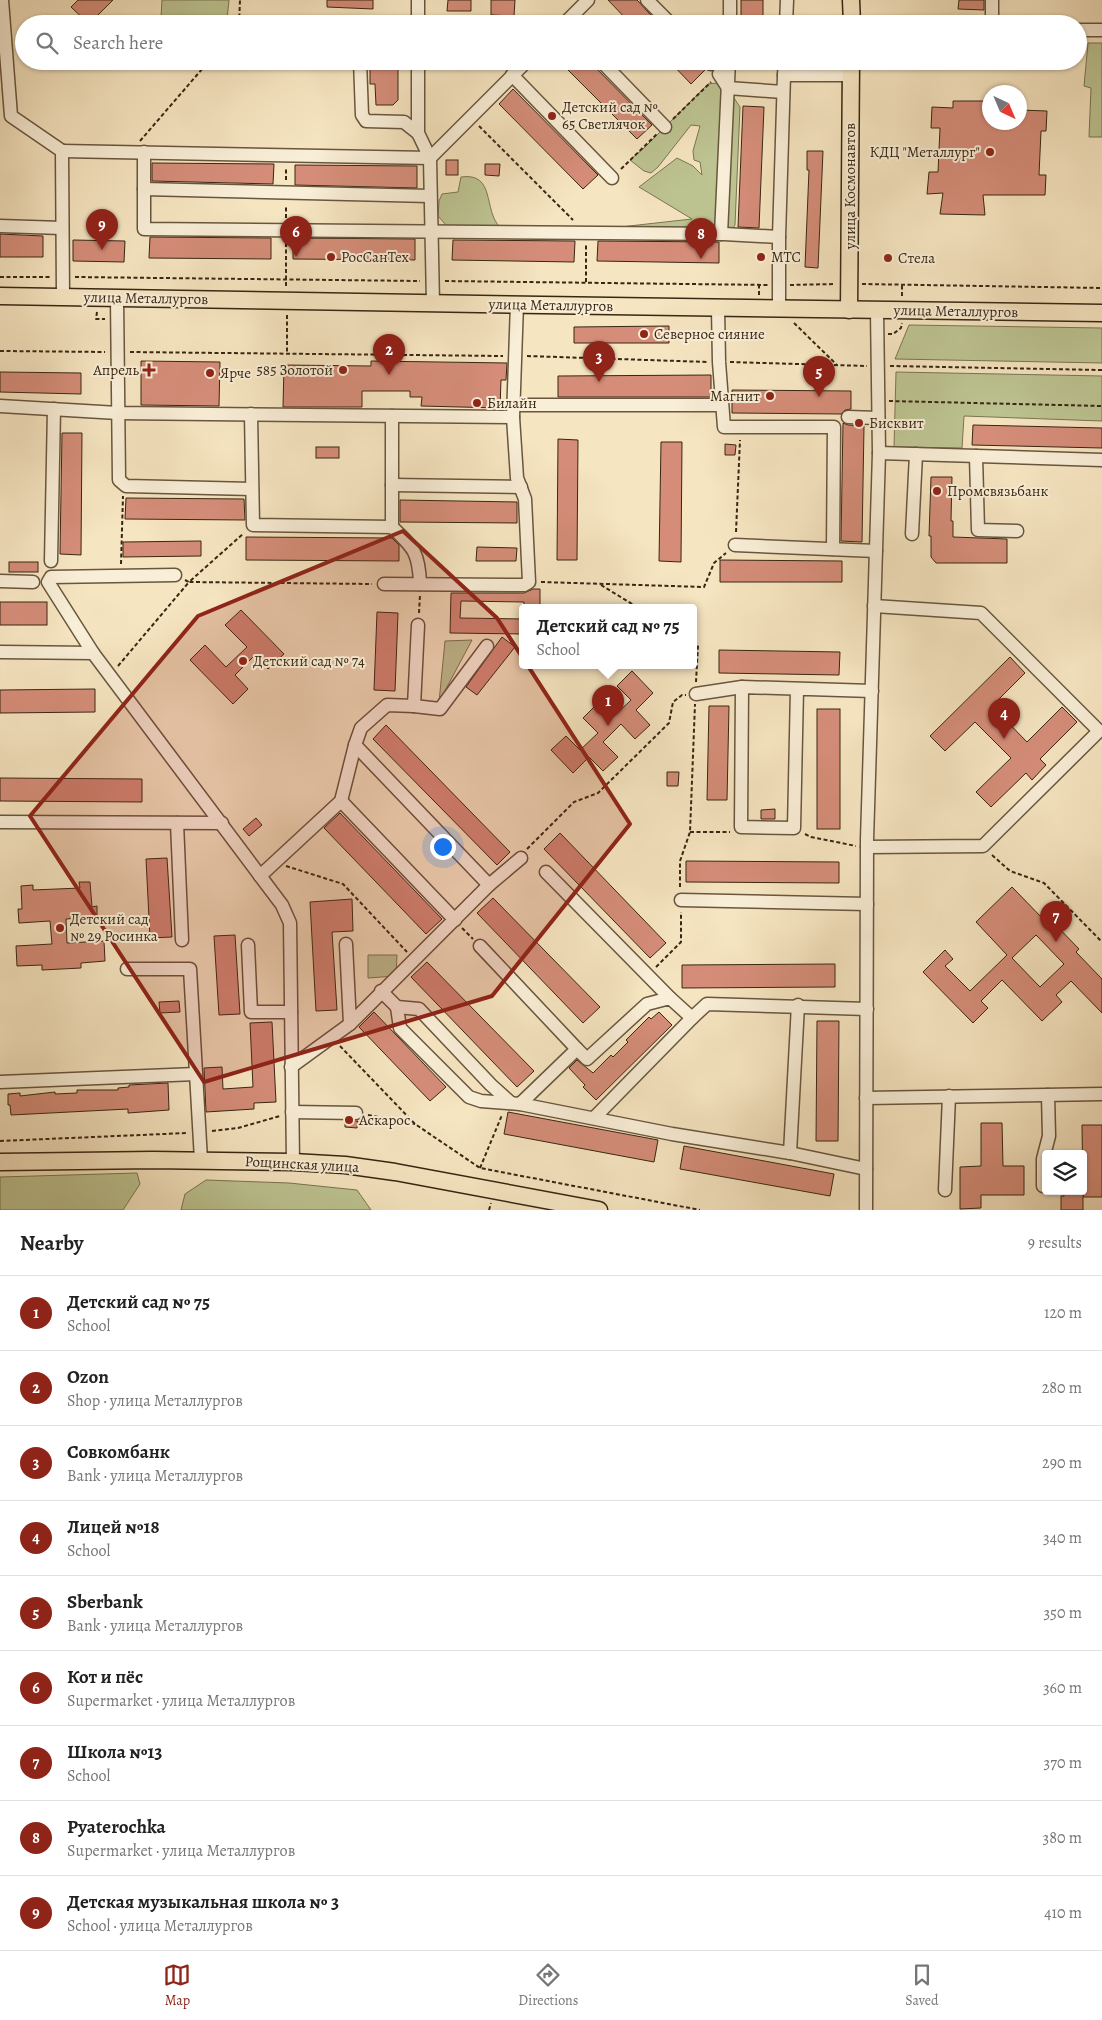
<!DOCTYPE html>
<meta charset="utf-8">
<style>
:root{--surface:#fff;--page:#f6f6f6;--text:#222;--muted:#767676;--line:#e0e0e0;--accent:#8f2418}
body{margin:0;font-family:Alegreya,serif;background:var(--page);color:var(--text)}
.controls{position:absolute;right:15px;bottom:15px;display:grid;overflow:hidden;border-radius:5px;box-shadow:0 1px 4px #0004}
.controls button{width:45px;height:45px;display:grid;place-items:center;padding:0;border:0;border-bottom:1px solid var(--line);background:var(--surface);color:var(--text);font:25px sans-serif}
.compass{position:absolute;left:982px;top:85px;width:45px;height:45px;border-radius:50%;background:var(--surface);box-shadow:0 1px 4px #0004;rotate:136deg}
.you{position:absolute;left:442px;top:846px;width:18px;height:18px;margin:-12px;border:4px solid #fff;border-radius:50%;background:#1a73e8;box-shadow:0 0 0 8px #1a73e833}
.badge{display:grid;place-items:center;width:32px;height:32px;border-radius:50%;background:var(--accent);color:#fff;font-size:16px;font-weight:700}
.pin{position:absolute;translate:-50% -41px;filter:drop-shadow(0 1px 2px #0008)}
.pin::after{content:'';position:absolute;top:26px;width:18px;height:15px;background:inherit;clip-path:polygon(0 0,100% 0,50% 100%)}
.popup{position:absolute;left:519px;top:604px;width:178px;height:65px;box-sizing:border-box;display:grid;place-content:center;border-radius:5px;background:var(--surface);filter:drop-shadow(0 1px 4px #0005);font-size:16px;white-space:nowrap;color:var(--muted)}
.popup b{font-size:19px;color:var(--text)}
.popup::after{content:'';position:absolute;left:50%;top:100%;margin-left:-10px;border:10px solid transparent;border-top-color:var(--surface)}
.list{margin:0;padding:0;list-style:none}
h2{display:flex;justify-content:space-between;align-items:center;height:65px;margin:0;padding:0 20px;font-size:21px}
h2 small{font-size:16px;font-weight:400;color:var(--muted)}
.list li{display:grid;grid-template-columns:32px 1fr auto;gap:15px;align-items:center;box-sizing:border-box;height:75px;padding:0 20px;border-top:1px solid var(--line)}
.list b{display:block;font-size:19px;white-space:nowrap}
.list p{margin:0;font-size:16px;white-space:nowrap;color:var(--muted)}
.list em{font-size:16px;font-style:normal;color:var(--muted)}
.icon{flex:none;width:28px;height:28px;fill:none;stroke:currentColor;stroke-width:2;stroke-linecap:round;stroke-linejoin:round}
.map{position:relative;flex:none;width:1102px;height:1210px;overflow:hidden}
.search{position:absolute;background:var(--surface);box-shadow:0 1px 4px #0004;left:15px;right:15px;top:15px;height:55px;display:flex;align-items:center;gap:12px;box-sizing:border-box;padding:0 18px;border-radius:28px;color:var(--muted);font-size:19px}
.sheet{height:740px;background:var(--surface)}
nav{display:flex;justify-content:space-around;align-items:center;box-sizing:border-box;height:70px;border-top:1px solid var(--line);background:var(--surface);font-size:14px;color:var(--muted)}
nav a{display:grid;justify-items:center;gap:2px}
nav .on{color:var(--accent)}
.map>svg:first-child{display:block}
</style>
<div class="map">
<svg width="1102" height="1210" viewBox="0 0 1102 1210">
<rect width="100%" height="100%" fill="#f6e5c1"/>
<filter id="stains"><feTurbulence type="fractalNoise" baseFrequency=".004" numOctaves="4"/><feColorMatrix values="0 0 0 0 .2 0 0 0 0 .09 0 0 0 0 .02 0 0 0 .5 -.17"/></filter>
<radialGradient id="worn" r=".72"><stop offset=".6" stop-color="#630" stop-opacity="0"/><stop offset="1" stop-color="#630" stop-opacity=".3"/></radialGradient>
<!-- green -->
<g fill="#bdc492" stroke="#7a7552">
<path d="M162,0H229L227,20L161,17Z"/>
<path d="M1088,43H1102V137H1089L1091,88L1084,86Z"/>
<path d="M717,83L732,95L740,107L735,225L728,236L454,228L446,225L438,216L439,201L442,194L458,192L461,177C496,172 483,211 500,227L611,228L692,219L639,187L677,158L693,166L702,175L700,162L694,160L693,151L700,126L691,125L658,167L651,173L644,171L630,160L644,148L708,84Z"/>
<path d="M909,325L1102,328V363L895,359Z"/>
<path d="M896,372L1102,376V421L964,416L962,448L894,447Z"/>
<path d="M472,640L439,702L445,641Z"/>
<path d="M368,955H397L396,976L368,978Z"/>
<path d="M137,1173L140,1184L123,1210H0V1177Z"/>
<path d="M206,1180L289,1183L357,1190L371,1210H181L185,1194Z"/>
</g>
<!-- building -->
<g fill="#d58d79" stroke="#382612" fill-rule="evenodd">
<path d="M78,0H113L89,24L71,7Z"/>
<path d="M327,0H373V9L327,7Z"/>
<path d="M448,0H471V11H447Z"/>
<path d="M491,0H515L514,16L491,15Z"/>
<path d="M608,0H637L659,24H631Z"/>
<rect x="741" y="0" width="22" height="24"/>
<path d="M959,0H984V10L958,9Z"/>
<path d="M370,61H398V100L393,105H376L375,84H370Z"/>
<path d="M559,61H589L652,125L637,139Z"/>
<path d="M669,61H698L705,70L691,84Z"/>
<path d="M513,89L598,175L583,189L499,104Z"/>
<path d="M953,101H985L984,110H990V122H1020V110L1047,111L1046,131H1041L1039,175H1046L1045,195H983L985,215L940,214L943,193L927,194L929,172H938L940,128H931L932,107L953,108Z"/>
<path d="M743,106L764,107L759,228L738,227Z"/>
<path d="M807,151H823L818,268L805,267L809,170H807Z"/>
<rect x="446" y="160" width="12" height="15"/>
<path d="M152,163L274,164L273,184L152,181Z"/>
<path d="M485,164H500L499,176L485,175Z"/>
<path d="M295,165L417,166V188L295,185Z"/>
<path d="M0,234L43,236V257H0Z"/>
<path d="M150,237L271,238V259L149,258Z"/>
<path d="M293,238L415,239V260L293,259Z"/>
<path d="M73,240L125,241L124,262L73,261Z"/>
<path d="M453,240L575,241L574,262L452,260Z"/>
<path d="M598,241L719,242V263L597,261Z"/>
<path d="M669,326V343H574V327Z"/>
<path d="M141,361L220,362L219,406L141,405Z"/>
<path d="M371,361L507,363L506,380H501L500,408L421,406L422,397H410V391H362V407H283L284,365L371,366Z"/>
<path d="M0,372L81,373V394L0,392Z"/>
<path d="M711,375V397H558V376Z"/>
<path d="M732,390L851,391V409L845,410L841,414L732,413Z"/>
<path d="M843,423L848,425L864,426L862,542L841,541Z"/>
<path d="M973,425L1102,428V448L972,445Z"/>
<path d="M62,433H82L81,555L60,554Z"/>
<path d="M558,439L578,440L577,560H557Z"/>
<path d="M661,442H682L681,562L659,561Z"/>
<path d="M725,444L736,445L735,455H725Z"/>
<rect x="316" y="447" width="23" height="11"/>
<path d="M931,477H952L951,521H953V537L1007,539V563H936L931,557V536H929Z"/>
<path d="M126,498L244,499L245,520L125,519Z"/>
<path d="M400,500L517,502V523L400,522Z"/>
<path d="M246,537L392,538L399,545V561L246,560Z"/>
<path d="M201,541V556L123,557V542Z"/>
<path d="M477,547L517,548L516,561H476Z"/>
<path d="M720,560L842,561V582H720Z"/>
<rect x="9" y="562" width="29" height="10"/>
<path d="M533,589H540V607H524V602L461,601L460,618L523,619V634L450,633L451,593H524Z"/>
<rect x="0" y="602" width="47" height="23"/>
<path d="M241,610L284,654L268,669L255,655L235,675L248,689L233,704L190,660L205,645L226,667L247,647L225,625Z"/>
<path d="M377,612L398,613L395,691L374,690Z"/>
<path d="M502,637L515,647L477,695L466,687Z"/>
<path d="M719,650L840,652L839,675L719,673Z"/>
<path d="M1010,657L1025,673L992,706L1027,742L1062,707L1077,722L1040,759L1046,765L1032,780L1026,773L991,807L976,792L1011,758L975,722L945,751L930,736Z"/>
<path d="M632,671L653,693L636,710L650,725L635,739L621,724L603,742L618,757L603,771L589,757L573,773L551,750L566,736L580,750L598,733L583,718L598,703L612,718L631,700L617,686Z"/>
<path d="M95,689V712L0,713V690Z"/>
<path d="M709,706H729L727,800H707Z"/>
<rect x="817" y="709" width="23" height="120"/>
<path d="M386,725L510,852L497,865L373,739Z"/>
<path d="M667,772H679L678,786H667Z"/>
<path d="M0,778L142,779V802L0,801Z"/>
<path d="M775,809V819H761V810Z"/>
<path d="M340,813L442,919L426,934L324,828Z"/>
<path d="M256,818L262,825L249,836L243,829Z"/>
<path d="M560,833L666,943L650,958L544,849Z"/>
<path d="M167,858L172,937L150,938L146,859Z"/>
<path d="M686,861L839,862V883L686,882Z"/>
<path d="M79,882H90L92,907L97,906V917L66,919L67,943L104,941L105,961L81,963V968L42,970V965L17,966L16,946L52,944L50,921L19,923L18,909H22L21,886L33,885V890L80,888Z"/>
<path d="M1012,887L1046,922L1050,919L1079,949L1076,952L1102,979V1013L1071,981L1056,995L1062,1002L1042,1021L1002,980L981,1001L988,1008L973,1023L923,972L945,950L953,959L945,966L970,991L1007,955L976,922ZM1036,935L1064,964L1040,987L1012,958Z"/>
<path d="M493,898L600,1007L583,1023L477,913Z"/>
<path d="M352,899L353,931L332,932L337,1010L316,1011L310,902Z"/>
<path d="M235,935L240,1014L219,1015L214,936Z"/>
<path d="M427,962L534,1071L517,1087L411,977Z"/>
<path d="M835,964V987L682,988V965Z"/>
<path d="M179,1001L180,1012L160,1013L159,1002Z"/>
<path d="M374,1012L446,1087L430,1101L359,1027Z"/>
<path d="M659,1012L672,1025L596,1100L583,1087L585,1085L569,1068L577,1060L593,1073L611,1055L613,1057L628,1042L626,1040L649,1017L651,1019Z"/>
<path d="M817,1021H839L838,1141H816Z"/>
<path d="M272,1022L276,1102L254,1103V1109L206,1112L204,1068L222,1067L223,1089L253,1087L250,1023Z"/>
<path d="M168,1083L169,1110L128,1113V1109L11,1115L10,1105H8V1094L20,1093V1096L55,1092V1094L77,1093V1090H118V1088L129,1087V1085Z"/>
<path d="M508,1112L658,1140L654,1162L504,1134Z"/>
<path d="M345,1121H358L357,1128L345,1127Z"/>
<path d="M981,1123H1002L1003,1166H1024V1195H981V1208L960,1209V1167L981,1166Z"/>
<path d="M1082,1125H1102V1197H1083Z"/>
<path d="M684,1146L834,1174L830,1196L680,1169Z"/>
<path d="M1064,1191H1083V1210H1061V1196H1064Z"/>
</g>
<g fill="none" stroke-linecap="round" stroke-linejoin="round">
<!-- minor casing -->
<g stroke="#68563e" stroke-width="15">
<g id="minor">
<path d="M2,0L11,116L62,151L63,297"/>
<path d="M647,0L671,24"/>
<path d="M418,24V0"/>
<path d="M564,24L588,0"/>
<path d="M730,24V0"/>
<path d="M786,24L787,0"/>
<path d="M992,24V0"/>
<path d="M1078,30H1102"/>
<path d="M360,61L362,115L366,121L404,122L418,133"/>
<path d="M601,61L665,127"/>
<path d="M708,61L711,64"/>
<path d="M719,74L728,88L783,92"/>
<path d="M512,75L612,178"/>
<path d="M784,75L785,61"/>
<path d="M62,151L430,158L418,133V61"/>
<path d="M144,152V229L724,234L779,237"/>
<path d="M144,189L430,196"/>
<path d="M0,226L62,228"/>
<path d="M721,234L729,61"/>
<path d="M117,298L119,480L126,486L252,489"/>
<path d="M433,303L430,158L527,61"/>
<path d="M718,309L719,362L724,427H834L833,549"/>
<path d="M779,309V237L784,75H851"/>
<path d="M513,405H721"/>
<path d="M0,406L118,413L513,417"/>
<path d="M251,414L253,525L392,527C414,548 419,553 420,584"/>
<path d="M848,417L878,418"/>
<path d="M879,453L1102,460"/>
<path d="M976,456L978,530L1017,531"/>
<path d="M392,485L521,487"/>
<path d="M392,527V416"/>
<path d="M912,534L916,454"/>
<path d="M735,545L876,551"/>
<path d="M51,561L54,409"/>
<path d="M175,575L51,577L48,582L93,653L282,905L290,923L293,1162"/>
<path d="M0,581L33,582"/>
<path d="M384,584L524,585L529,582L525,499L517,478L513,417L517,304"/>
<path d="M0,652L93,653"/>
<path d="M797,689L794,828L741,827L742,687L872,691"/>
<path d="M696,694L742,687"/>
<path d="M414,706L440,709L487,646"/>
<path d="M355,745L489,885"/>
<path d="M341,801L455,920"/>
<path d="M0,822L222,823"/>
<path d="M177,823L182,940"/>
<path d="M867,847L983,846L1099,731L981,613L874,606"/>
<path d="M546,872L670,998"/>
<path d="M260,876L341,801L355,745L361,728L387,705L414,706L418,625"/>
<path d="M681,900L867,904"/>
<path d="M346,944L350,1024"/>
<path d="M248,945L251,1012H291"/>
<path d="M480,946L577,1049"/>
<path d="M127,969H190L201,1160"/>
<path d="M381,991L397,1007L419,1009L491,1085L511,1103"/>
<path d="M397,1007L400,1028L469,1097L481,1101L520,1104L577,1049L587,1059L647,1004L670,998L692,1018L707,1004L867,1009"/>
<path d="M291,1067L350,1024L489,885L521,858"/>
<path d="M0,1082L196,1074"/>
<path d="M866,1098L1102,1094"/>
<path d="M520,1104L672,1134L790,1153L866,1169"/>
<path d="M292,1112L356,1113"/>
<path d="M594,1118L692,1018"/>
<path d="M790,1153L798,1005"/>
<path d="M1043,1186V1159L1049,1136L1048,1095"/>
<path d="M945,1190L949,1096"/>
<path d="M866,1210L867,840L879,453L877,311"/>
</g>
</g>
<!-- major casing -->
<g stroke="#382612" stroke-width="19">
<g id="major">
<path d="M851,0L852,24"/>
<path d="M0,296C367,302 735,309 1102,313"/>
<path d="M849,310L851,61"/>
<path d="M0,1162L153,1160L293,1162L345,1165L395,1172L599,1210"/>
</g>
</g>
<!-- path -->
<g stroke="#382612" stroke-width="2" stroke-dasharray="4 2.5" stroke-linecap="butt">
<path d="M239,24L240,0"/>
<path d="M673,119L711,82"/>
<path d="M479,126L573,220"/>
<path d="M140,141L209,61"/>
<path d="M621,169L657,134"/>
<path d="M286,180V168"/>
<path d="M286,218V205"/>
<path d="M286,243V288"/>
<path d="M0,277H50"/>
<path d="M75,277L420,281"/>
<path d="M445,281L768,285"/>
<path d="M586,282V244"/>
<path d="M862,284L1102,288"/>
<path d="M790,285L835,284"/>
<path d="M759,295V285"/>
<path d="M902,296V284"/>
<path d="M97,312L96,319H105"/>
<path d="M287,315V354"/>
<path d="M794,323L837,365"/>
<path d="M888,334H893L901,328L902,323"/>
<path d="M0,351L105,352"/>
<path d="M130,352L503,356"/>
<path d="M527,356L708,362"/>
<path d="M730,362L867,366"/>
<path d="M890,366L1102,370"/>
<path d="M889,401L1102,406"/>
<path d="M736,532L740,440"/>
<path d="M121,564L123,496"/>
<path d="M185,580L189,582L244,533"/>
<path d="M541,582L704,587L714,563L726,553"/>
<path d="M601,585L637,607"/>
<path d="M419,613L420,595"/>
<path d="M693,642L698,645L696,682"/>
<path d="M118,666L189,582L372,584"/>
<path d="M690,832H730"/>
<path d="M805,834L811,837L856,846"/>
<path d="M527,849L574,802L598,793L669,723L673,702L682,695H686"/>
<path d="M992,855L1010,871L1044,883L1102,942"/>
<path d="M286,866L343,884L407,952"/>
<path d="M680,887V861L690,832L695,704"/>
<path d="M462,928L473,939"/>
<path d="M656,967L681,942V912"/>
<path d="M340,1046L415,1124L480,1168L700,1210"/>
<path d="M368,1115L415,1124"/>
<path d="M212,1131L238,1128L280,1116"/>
<path d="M0,1141L187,1133"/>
<path d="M480,1168L502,1115"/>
<path d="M489,1210L491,1203"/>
</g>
<!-- minor -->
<use href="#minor" stroke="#f9eed7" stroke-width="12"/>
<!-- major -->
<use href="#major" stroke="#f6e5c1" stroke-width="16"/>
</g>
<!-- marked area -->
<path fill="#8f2418" fill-opacity="0.2" stroke="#8f2418" stroke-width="4" stroke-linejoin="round" d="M403,531L497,618L630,824L492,996L204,1082L30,816L198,616Z"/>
<!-- markers -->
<g fill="#8f2418" stroke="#f9eed7" stroke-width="2">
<circle cx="552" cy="116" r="5"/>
<circle cx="990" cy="152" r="5"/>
<circle cx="331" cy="257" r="5"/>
<circle cx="761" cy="257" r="5"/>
<circle cx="888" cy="258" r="5"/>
<circle cx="644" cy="334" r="5"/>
<path d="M146.5 362.5h5v5h5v5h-5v5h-5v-5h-5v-5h5z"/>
<circle cx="343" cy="370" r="5"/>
<circle cx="210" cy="373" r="5"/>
<circle cx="770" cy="396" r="5"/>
<circle cx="477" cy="403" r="5"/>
<circle cx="859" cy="423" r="5"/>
<circle cx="937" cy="491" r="5"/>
<circle cx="243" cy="661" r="5"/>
<circle cx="60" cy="928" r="5"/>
<circle cx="349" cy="1120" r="5"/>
</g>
<g text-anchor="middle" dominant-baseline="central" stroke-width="4" stroke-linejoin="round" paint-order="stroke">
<!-- poi labels -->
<g font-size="15" fill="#382612" stroke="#f9eed7" text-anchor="start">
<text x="562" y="107">Детский сад №<tspan x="562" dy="17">65 Светлячок</tspan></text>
<text x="980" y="152" text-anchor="end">КДЦ "Металлург"</text>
<text x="341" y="257">РосСанТех</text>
<text x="771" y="257">МТС</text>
<text x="898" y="258">Стела</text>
<text x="654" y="334">Северное сияние</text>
<text x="139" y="370" text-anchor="end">Апрель</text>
<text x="333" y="370" text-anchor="end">585 Золотой</text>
<text x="220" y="373">Ярче</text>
<text x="760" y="396" text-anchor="end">Магнит</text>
<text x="487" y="403">Билайн</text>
<text x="869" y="423">Бисквит</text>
<text x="947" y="491">Промсвязьбанк</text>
<text x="253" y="661">Детский сад № 74</text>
<text x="70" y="919">Детский сад<tspan x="70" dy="17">№ 29 Росинка</tspan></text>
<text x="359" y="1120">Аскарос</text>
</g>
<!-- street labels -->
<g font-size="15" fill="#382612" stroke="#f9eed7">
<text transform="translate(850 186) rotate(-90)">улица Космонавтов</text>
<text transform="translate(146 298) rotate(1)">улица Металлургов</text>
<text transform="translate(551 305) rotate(1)">улица Металлургов</text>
<text transform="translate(956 311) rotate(1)">улица Металлургов</text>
<text transform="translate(302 1164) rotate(3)">Рощинская улица</text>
</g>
</g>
<rect width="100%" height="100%" filter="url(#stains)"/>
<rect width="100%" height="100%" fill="url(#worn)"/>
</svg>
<div class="controls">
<button><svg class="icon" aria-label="layers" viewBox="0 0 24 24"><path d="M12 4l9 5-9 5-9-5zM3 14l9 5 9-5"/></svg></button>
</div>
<svg class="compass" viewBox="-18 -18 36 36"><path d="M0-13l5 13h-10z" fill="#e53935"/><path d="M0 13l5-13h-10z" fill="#767676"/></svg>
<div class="you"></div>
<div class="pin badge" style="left:608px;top:726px">1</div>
<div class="popup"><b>Детский сад № 75</b>School</div>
<div class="pin badge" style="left:389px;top:375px">2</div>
<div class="pin badge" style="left:599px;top:382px">3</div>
<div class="pin badge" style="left:1004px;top:739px">4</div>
<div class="pin badge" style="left:819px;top:397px">5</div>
<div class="pin badge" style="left:296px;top:257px">6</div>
<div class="pin badge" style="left:1056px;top:942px">7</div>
<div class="pin badge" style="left:701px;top:259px">8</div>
<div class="pin badge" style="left:102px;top:250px">9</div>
<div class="search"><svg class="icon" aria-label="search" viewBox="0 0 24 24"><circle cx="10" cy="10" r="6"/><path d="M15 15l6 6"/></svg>Search here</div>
</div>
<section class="sheet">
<h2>Nearby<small>9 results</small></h2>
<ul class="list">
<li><span class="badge">1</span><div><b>Детский сад № 75</b><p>School</p></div><em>120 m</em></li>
<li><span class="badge">2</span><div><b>Ozon</b><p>Shop · улица Металлургов</p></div><em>280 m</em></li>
<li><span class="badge">3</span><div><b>Совкомбанк</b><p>Bank · улица Металлургов</p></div><em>290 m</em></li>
<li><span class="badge">4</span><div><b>Лицей №18</b><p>School</p></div><em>340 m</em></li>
<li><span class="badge">5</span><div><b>Sberbank</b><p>Bank · улица Металлургов</p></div><em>350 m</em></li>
<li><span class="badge">6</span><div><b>Кот и пёс</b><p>Supermarket · улица Металлургов</p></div><em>360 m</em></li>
<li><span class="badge">7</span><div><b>Школа №13</b><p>School</p></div><em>370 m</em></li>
<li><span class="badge">8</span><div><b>Pyaterochka</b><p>Supermarket · улица Металлургов</p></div><em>380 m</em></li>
<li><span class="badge">9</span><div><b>Детская музыкальная школа № 3</b><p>School · улица Металлургов</p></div><em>410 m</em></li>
</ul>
</section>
<nav>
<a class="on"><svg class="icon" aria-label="map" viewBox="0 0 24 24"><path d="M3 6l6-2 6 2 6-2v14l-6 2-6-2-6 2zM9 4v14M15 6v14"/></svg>Map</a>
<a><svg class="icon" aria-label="directions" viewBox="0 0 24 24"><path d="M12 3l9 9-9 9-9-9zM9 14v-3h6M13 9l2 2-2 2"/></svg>Directions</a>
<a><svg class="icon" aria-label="saved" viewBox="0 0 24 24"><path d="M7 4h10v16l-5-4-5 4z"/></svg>Saved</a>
</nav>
